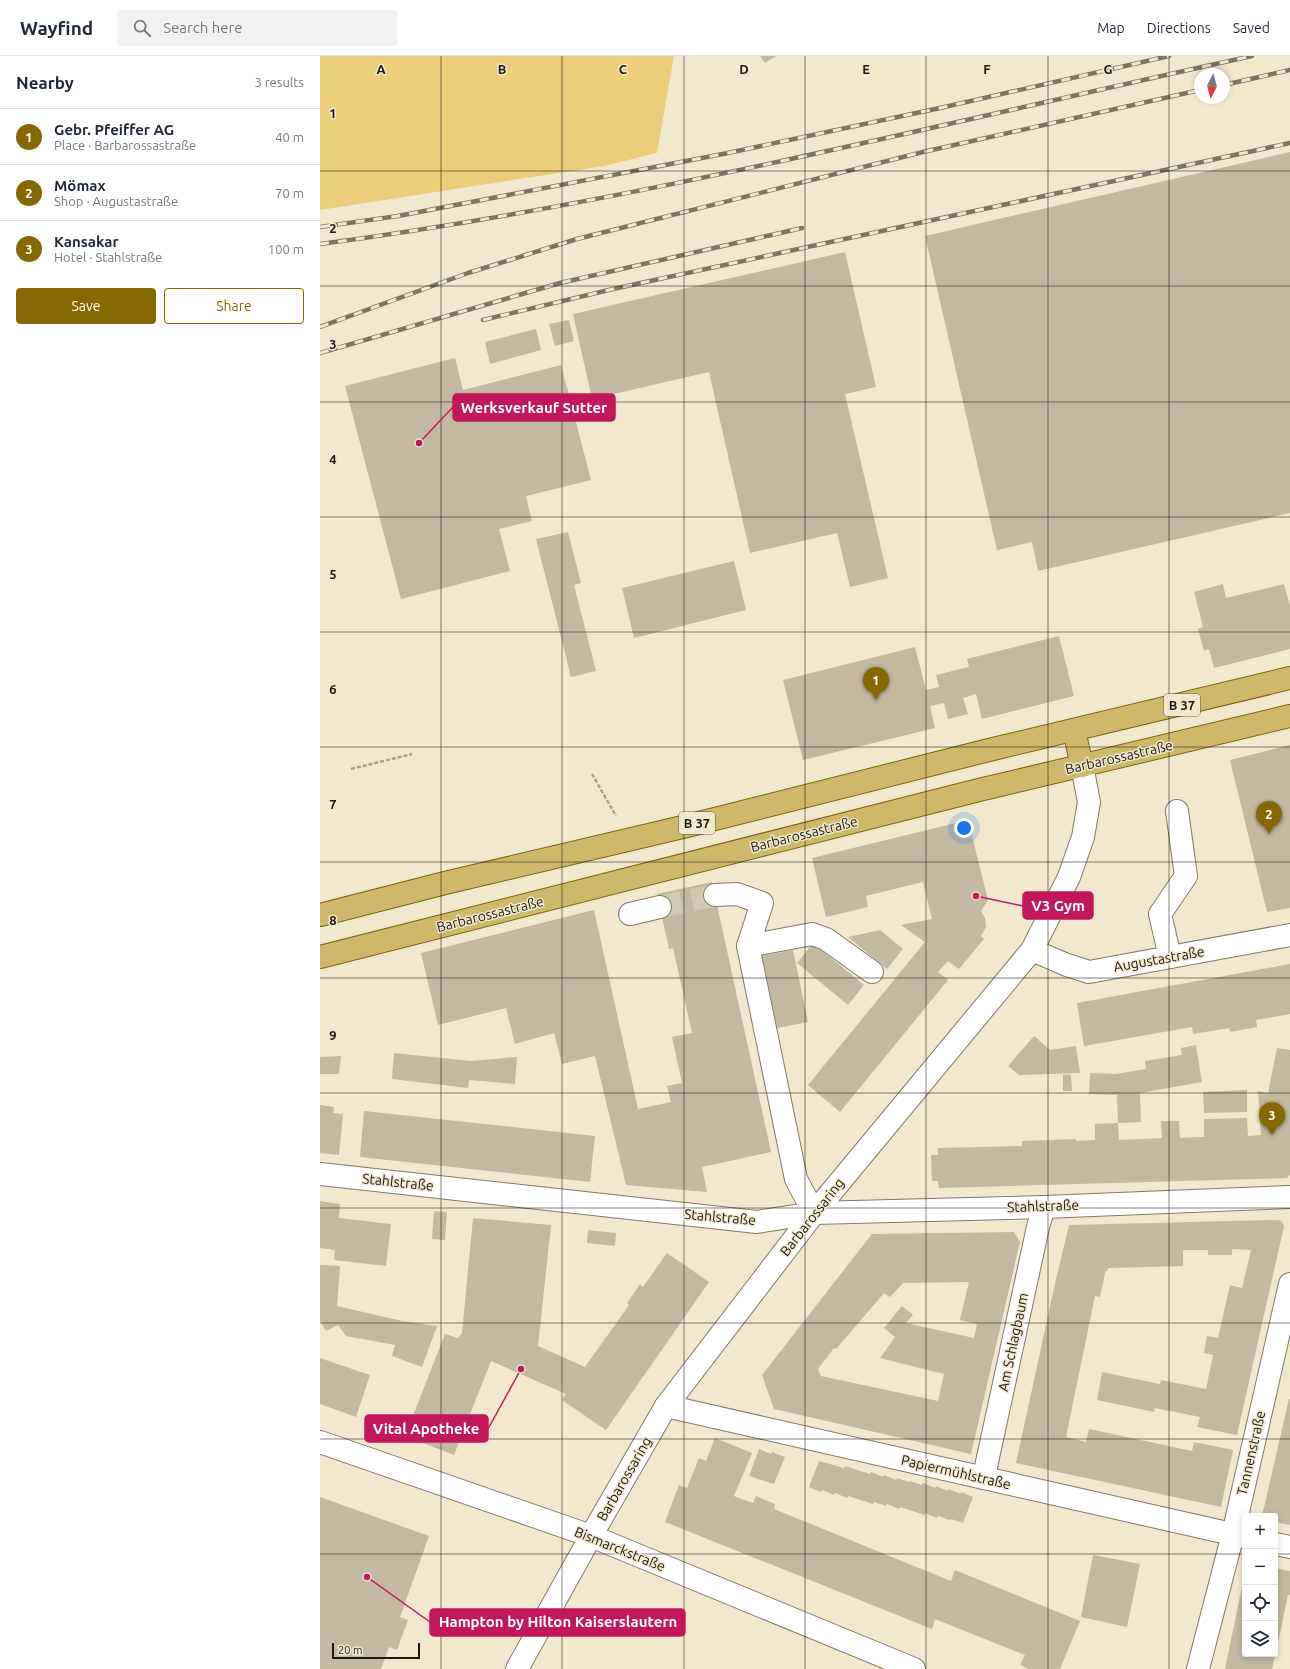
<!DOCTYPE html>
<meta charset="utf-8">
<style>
:root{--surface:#fff;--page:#f2f2f3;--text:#1f2937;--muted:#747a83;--line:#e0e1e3;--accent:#846903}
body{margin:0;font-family:Ubuntu,sans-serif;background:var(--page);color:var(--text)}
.controls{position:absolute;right:12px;bottom:12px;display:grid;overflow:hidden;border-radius:4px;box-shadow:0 2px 6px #0003}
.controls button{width:36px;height:36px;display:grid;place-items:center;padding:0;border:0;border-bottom:1px solid var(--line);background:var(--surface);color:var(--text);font:20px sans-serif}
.compass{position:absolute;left:874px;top:12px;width:36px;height:36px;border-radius:50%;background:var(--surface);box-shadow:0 2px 6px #0003;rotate:186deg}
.scale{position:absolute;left:12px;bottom:10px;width:88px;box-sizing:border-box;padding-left:4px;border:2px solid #1d1a11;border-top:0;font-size:11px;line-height:14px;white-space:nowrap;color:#1d1a11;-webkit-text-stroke:3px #f1e8ce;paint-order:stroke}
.you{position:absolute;left:644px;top:772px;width:14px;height:14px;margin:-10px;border:3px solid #fff;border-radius:50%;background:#1a73e8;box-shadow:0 0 0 6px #1a73e833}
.badge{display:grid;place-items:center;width:26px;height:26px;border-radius:50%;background:var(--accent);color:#fff;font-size:13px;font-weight:700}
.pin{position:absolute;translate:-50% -33px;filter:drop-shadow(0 1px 2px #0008)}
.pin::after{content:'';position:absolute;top:21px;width:14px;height:12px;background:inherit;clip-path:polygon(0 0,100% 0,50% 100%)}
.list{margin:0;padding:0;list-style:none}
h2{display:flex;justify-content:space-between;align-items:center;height:52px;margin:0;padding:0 16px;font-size:17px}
h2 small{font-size:13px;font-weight:400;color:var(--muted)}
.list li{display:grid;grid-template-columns:26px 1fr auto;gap:12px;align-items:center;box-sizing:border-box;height:56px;padding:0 16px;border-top:1px solid var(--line)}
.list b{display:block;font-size:15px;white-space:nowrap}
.list p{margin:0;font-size:13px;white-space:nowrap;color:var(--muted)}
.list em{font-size:13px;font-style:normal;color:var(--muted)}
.actions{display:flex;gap:8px;padding:12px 16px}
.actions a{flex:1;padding:9px 0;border:1px solid var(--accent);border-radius:4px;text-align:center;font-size:14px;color:var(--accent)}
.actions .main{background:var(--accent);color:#fff}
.icon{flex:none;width:22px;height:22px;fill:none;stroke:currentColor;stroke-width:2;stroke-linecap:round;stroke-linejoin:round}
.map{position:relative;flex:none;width:970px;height:1613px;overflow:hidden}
header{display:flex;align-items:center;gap:24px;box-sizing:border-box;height:56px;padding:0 20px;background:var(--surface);border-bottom:1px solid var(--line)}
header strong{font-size:19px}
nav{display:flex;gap:22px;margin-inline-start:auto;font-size:14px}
.search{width:280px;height:36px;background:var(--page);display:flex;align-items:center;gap:10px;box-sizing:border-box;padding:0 14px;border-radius:4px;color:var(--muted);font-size:15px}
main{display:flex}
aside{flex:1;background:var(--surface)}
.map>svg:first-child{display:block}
</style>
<header>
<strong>Wayfind</strong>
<div class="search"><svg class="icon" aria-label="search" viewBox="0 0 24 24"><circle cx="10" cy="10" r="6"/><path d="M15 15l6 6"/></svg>Search here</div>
<nav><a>Map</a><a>Directions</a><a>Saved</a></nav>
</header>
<main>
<aside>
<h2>Nearby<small>3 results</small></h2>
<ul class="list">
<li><span class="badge">1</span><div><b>Gebr. Pfeiffer AG</b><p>Place · Barbarossastraße</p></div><em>40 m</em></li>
<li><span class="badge">2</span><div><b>Mömax</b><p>Shop · Augustastraße</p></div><em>70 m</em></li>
<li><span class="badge">3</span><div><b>Kansakar</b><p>Hotel · Stahlstraße</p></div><em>100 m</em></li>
</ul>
<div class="actions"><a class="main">Save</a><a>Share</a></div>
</aside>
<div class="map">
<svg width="970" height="1613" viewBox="0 0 970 1613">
<rect width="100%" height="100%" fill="#f1e8ce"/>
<!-- green -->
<path fill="#ebce7a" d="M0,0H354L337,97L284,110L0,154Z"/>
<!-- building -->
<g fill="#c2b9a0" fill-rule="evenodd">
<path d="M440,0H456L445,7Z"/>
<path d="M970,96V457L718,515L712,486L677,494L605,180Z"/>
<path d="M525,196L556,331L525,338L568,522L530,531L517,477L430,497L389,316L272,343L253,258Z"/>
<path d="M249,264L254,285L235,290L229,268Z"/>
<path d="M216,273L221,294L170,308L165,286Z"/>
<path d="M135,302L143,334L241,309L271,424L206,440L212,465L179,473L190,515L81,543L25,330Z"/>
<path d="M248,476L261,527L254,529L276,615L251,621L216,483Z"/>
<path d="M414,505L426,554L314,582L302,532Z"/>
<path d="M903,528L906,542L964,528L970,550V593L894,612L889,593L884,595L878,573L883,571L874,536Z"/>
<path d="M739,580L754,640L662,663L656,638L643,642L648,658L628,663L624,647L610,650L615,672L483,704L463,624L595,591L606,634L619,631L616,619L649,611L647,603Z"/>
<path d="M970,689V852L947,856L910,704Z"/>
<path d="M648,764L668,844L661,855L665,862L666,871L661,880L664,883L639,913L628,905L618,916L628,924L520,1056L488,1029L605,886L581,869L612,863L603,826L546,840L548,851L506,861L492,802Z"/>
<path d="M392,826L451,1096L382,1111L387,1136L306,1129L275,1000L242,1008L234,977L195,988L186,952L118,969L101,897L274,854L318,1053L351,1046L347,1030L362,1027L352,981L372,977L353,892L349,893L337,838Z"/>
<path d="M560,874L583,893L567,913L528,881Z"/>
<path d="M493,887L544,929L528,949L477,907Z"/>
<path d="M473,894L488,966L457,972L442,900Z"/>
<path d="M970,908V958L936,964L937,971L910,976L909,972L873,978L872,971L764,990L757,947Z"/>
<path d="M714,980L730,994L756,990L760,1017L699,1019L688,1010Z"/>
<path d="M876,989L882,1026L820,1037L821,1066L798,1067L797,1039L769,1038L770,1017L796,1018L826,1013L825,1005L862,999L861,992Z"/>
<path d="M957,992L970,994V1119L967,1122L619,1132L618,1125H612L611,1099H618V1092L702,1090V1085L756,1083V1085L775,1084V1068L798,1067L799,1084L842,1082L841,1065H859L860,1082L884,1081V1063L927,1062L928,1080L941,1079L938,1035L948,1037Z"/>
<path d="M74,997L151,1005L197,1001L195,1028L149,1024L148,1032L72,1023Z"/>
<path d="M21,1000L19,1018H0V1001Z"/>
<path d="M743,1019H751L752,1035H743Z"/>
<path d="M927,1034V1056L884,1057L883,1036Z"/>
<path d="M0,1049L14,1051L13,1057L23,1058L19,1099L0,1097Z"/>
<path d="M44,1055L275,1080L270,1126L40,1101Z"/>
<path d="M0,1145L20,1148L19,1162L71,1168L66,1210L14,1204L15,1194L0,1192Z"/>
<path d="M114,1155L127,1156L125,1184L112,1183Z"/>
<path d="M153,1162L231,1169L218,1290L265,1311L309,1249L307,1247L320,1228L323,1231L347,1197L389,1226L286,1374L242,1344L246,1338L171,1305L134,1399L85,1380L125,1278L138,1282L142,1277Z"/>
<path d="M957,1164L962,1165L964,1170L917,1379L877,1371L880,1361L835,1352L834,1356L777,1344L782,1316L840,1328L841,1324L886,1333L893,1299L884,1297L887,1280L898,1282L910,1229L922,1232L931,1194L912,1193V1199H888V1194H863V1210L789,1212L785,1217L780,1241L775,1240L746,1381L766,1386L769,1373L872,1395L874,1386L913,1394L901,1451L696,1407L734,1232L749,1169Z"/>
<path d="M268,1174L296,1177L295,1190L267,1187Z"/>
<path d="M694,1176L700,1186L651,1398L454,1353L442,1319L552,1178ZM649,1226L640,1264L657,1268L654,1282L586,1267L593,1259L582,1250L564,1272L575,1281L560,1302L624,1318L618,1345L501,1320L498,1313L514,1292L516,1293L564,1237L570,1241L583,1227Z"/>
<path d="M0,1209L20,1210L17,1250L82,1265L117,1270L102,1311L72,1300L75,1289L26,1280L18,1269L6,1275L0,1265Z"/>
<path d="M0,1302L50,1319L36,1361L0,1348Z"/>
<path d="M969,1343H970V1469L955,1466V1460H942Z"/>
<path d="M395,1382L432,1397L414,1440L433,1447L436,1440L455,1448L454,1453L631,1525L635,1514L760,1565L740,1613H709L700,1609L705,1599L615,1563L612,1573L345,1466L359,1429L367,1432L379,1402L386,1405Z"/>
<path d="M439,1393L451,1398L452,1396L465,1401L454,1428L429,1420Z"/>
<path d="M499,1405L524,1412L525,1410L550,1418L551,1416L563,1421L564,1419L576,1424L577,1422L589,1426L590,1425L602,1429L603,1427L615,1432L616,1430L628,1435V1433L641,1438V1436L653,1441L643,1467L631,1463L630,1464L618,1460L617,1462L605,1457V1459L580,1451L579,1453L567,1448L566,1450L554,1446L553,1448L528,1440L527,1442L515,1437L514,1439L502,1434L501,1436L489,1431Z"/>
<path d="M0,1441L109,1480L80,1561L88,1564L77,1594L69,1591L61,1613H0Z"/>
<path d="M773,1499L820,1508L807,1571L761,1561Z"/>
<path d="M955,1512L970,1515V1539H968L956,1596Z"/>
<path d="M924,1521L925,1598H955L952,1613H905Z"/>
</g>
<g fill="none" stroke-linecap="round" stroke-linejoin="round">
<!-- minor-tunnel -->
<path stroke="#d1c9b2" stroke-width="22" stroke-dasharray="22 11" stroke-linecap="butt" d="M340,851L395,839"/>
<!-- minor casing -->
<g stroke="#827a63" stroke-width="24">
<g id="minor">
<path d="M395,839L417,838L442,847L428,890L476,1123L494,1157"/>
<path d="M310,858L340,851"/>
<path d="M428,890L492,878L506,883L552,916"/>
<path d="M712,894L747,909L769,916L970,879"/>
<path d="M850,901L840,858L866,820L857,755"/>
<path d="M0,1118L437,1166L494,1157L724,1151L970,1141"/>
<path d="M346,1350L925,1481"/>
<path d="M0,1386L271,1480L594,1613"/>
<path d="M664,1422L667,1406L718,1171L724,1151"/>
<path d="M955,1488L970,1491"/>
<path d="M197,1613L271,1480L346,1350L494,1157L712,894L749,821L763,781L769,746L762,710"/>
<path d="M878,1613L913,1478L970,1228"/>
</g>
</g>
<!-- major casing -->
<g stroke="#7b630a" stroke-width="24">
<g id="major">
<path d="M754,674L762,710"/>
<path d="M0,859L125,827L367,770L673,693L970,622"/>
<path d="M0,901L659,734L970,660"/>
</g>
</g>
<!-- path -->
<g stroke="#a7a08c" stroke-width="2.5" stroke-dasharray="4 2" stroke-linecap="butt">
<path d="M31,713L92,698"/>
<path d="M272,718L296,760"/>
</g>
<!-- minor -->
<use href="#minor" stroke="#fff" stroke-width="22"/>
<!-- major -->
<use href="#major" stroke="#ceb96a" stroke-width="22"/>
<!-- rail casing -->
<g stroke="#7b7565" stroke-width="4.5">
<g id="rail">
<path d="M904,29L970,14"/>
<path d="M0,171L78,160L408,97L620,52L849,0"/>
<path d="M0,188C314,147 623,67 932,0"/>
<path d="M163,264L293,233L970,87"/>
<path d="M0,271L148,217L257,183L603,96L880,34"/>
<path d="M0,297L240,227L482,172"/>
</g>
</g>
<!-- rail -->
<use href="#rail" stroke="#f1e8ce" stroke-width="3" stroke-dasharray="9" stroke-linecap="butt"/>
</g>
<!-- grid -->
<path fill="none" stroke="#1d1a11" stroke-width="1" stroke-opacity="0.55" d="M121,0V1613M242,0V1613M364,0V1613M485,0V1613M606,0V1613M728,0V1613M849,0V1613M0,115H970M0,230H970M0,346H970M0,461H970M0,576H970M0,691H970M0,806H970M0,922H970M0,1037H970M0,1152H970M0,1267H970M0,1383H970M0,1498H925M955,1498H970"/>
<g text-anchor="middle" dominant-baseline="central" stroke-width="3" stroke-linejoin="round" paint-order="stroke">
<!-- shield labels -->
<g fill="#f1e8ce" stroke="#5d584a" stroke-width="1">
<rect x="844" y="638" width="36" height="22" rx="3"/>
<rect x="359" y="756" width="36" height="22" rx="3"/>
</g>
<g font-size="13" font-weight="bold" fill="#1d1a11">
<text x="862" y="649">B 37</text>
<text x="377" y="767">B 37</text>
</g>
<!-- street labels -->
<g font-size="14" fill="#1d1a11" stroke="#f1e8ce">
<text transform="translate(799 701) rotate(-13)">Barbarossastraße</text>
<text transform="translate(484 778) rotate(-14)">Barbarossastraße</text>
<text transform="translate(170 858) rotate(-14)">Barbarossastraße</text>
<text transform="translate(839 903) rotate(-10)">Augustastraße</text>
<text transform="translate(78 1126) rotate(6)">Stahlstraße</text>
<text transform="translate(723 1150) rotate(-2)">Stahlstraße</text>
<text transform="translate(400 1161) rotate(5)">Stahlstraße</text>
<text transform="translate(492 1161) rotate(-52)">Barbarossaring</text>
<text transform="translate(693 1286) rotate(-78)">Am Schlagbaum</text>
<text transform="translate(931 1397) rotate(-77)">Tannenstraße</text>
<text transform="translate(636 1416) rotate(13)">Papiermühlstraße</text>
<text transform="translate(304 1423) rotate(-60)">Barbarossaring</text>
<text transform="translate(300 1493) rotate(22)">Bismarckstraße</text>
</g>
</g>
<g font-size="13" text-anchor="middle" font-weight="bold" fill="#1d1a11" stroke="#f1e8ce" stroke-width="3" stroke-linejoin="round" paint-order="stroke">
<text x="61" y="18">A</text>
<text x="182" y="18">B</text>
<text x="303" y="18">C</text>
<text x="424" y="18">D</text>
<text x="546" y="18">E</text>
<text x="667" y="18">F</text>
<text x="788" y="18">G</text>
<text x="13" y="62">1</text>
<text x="13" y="177">2</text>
<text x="13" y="293">3</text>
<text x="13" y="408">4</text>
<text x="13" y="523">5</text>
<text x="13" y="638">6</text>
<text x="13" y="753">7</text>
<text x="13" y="869">8</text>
<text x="13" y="984">9</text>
</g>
<!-- callouts -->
<path fill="none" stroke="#c2185b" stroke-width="1.5" d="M99 387L133 351M656 840L703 850M201 1313L168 1373M47 1521L110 1566"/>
<g fill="#c2185b" stroke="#f1e8ce" stroke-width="1.5">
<circle cx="99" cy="387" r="4"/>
<circle cx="656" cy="840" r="4"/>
<circle cx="201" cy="1313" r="4"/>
<circle cx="47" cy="1521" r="4"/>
</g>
<g fill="#c2185b" stroke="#c2185b" stroke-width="1.5">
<rect x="133" y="338" width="162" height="27" rx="4"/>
<rect x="703" y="836" width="70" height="27" rx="4"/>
<rect x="45" y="1359" width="123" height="27" rx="4"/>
<rect x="110" y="1553" width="255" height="27" rx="4"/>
</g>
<g font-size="15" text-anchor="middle" font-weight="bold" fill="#fff">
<text x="214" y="357">Werksverkauf Sutter</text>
<text x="738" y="855">V3 Gym</text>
<text x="106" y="1378">Vital Apotheke</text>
<text x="238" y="1571">Hampton by Hilton Kaiserslautern</text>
</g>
</svg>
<div class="controls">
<button>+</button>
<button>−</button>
<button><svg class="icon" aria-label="locate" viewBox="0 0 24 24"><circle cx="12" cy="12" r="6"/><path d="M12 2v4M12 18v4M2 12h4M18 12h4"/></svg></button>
<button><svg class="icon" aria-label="layers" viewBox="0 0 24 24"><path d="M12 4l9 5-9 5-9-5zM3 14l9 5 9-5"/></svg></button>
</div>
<svg class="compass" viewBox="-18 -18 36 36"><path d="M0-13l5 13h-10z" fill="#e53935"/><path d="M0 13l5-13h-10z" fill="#747a83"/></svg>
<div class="scale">20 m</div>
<div class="you"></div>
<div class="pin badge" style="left:556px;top:644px">1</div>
<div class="pin badge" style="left:949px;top:778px">2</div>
<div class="pin badge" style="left:952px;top:1079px">3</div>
</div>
</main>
